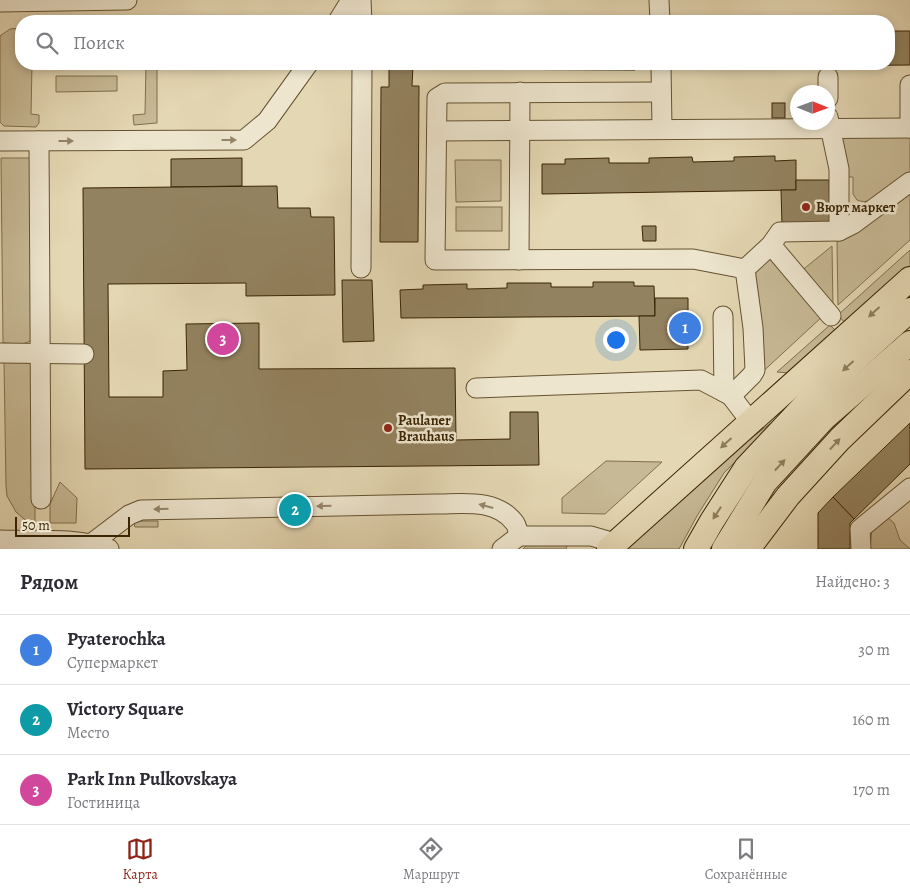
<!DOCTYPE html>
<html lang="ru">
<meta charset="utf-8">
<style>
:root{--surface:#fff;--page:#f7f7f7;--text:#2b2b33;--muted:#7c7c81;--line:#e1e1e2;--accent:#8f2418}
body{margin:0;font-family:Alegreya,serif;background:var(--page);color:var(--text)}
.compass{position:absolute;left:790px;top:85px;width:45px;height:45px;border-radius:50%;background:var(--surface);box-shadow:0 2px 8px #0003;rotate:91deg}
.scale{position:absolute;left:15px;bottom:12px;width:115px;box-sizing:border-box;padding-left:5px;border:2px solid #3b2504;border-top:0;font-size:14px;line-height:18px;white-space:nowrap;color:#3b2504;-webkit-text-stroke:4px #ede5ce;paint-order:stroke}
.you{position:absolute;left:615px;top:339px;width:18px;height:18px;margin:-12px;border:4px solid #fff;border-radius:50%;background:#1a73e8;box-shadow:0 0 0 8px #1a73e833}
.badge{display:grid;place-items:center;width:32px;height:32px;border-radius:50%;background:var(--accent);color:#fff;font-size:16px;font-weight:700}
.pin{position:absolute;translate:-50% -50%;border:2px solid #fff;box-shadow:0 1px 5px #0006}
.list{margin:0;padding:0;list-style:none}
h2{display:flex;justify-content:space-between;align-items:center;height:65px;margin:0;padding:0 20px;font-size:21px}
h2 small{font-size:16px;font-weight:400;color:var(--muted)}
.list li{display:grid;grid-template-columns:32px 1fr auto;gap:15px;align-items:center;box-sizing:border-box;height:70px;padding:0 20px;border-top:1px solid var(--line)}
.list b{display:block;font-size:19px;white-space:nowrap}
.list p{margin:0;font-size:16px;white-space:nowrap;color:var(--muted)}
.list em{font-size:16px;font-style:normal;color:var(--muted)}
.icon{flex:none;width:28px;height:28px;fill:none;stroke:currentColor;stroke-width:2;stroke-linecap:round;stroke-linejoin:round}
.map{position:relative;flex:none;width:910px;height:549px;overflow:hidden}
.search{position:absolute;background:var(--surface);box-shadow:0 2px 8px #0003;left:15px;right:15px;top:15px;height:55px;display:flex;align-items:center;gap:12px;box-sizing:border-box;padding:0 18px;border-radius:20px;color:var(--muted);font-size:19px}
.sheet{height:275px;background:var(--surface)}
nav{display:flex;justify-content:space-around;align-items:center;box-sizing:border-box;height:70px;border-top:1px solid var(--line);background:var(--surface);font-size:14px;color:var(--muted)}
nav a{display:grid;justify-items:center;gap:2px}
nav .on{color:var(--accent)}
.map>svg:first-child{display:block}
</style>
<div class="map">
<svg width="910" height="549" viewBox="0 0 910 549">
<rect width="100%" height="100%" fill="#e4d7b3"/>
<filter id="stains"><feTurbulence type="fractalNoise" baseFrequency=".004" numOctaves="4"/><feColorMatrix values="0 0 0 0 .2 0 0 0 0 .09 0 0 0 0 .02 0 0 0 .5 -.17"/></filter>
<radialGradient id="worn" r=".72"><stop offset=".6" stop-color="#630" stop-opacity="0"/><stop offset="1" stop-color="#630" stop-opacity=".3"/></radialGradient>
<!-- green -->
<g fill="#c7b995" stroke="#816f4c">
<path d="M21,28V64H32L31,114L39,115V123L36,127L4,126L0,122V36L10,29Z"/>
<path d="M146,64H157V123L134,125L133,115L145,114Z"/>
<path d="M56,76H117V91L56,92Z"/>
<path d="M842,135H910V172C897,183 875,208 857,200L853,194V177H847Z"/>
<path d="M1,158H30L32,163L33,338C26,347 13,343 3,343Z"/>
<path d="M455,160H501V201L456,202Z"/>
<path d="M910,189V240L838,305L837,242Z"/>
<rect x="456" y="207" width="46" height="24"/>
<path d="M832,246L833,310L800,272Z"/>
<path d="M910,250V266L845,323L838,315Z"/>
<path d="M773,255L824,315L757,377L750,275Z"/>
<path d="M830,325L836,331L790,373L777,372Z"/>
<path d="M4,362L35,363V524H30L16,512L7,496L6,486Z"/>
<path d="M779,417L724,473L697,516L679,549H625L718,463Z"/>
<path d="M606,461L662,462L605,514L562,513V498Z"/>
<path d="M60,482L77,498L76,523H50V504Z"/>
<path d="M886,516L894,523L900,540L910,549H870L872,529Z"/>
<path d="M133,521H158V527H135Z"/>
<path d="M568,541L566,549H523L528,544Z"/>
</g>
<!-- building -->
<g fill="#93825f" stroke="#3b2504">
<path d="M889,31H910V65L681,67V64H889Z"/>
<path d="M389,64H635V70L429,69V65H413L412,86H419L418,242H380L381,87H389Z"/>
<rect x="772" y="103" width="13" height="15"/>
<path d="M775,156V161L796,160V190L542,194V164H565V159L609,158V163H649V158L692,157L693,162L734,161V157Z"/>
<path d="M242,158V186L171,187V159Z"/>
<path d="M796,180H829L830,224L782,225L781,190H796Z"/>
<path d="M277,186L278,208H310L311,217H334L335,295L246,296V283L108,284L109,397H163V371L187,370L186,324L259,323V369L455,368L456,440L510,439V412H538L539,465L85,469L83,188Z"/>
<path d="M642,226H656V241H643Z"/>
<path d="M342,280H372L374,341L343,342Z"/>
<path d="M593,282H634V286H654L655,316L401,318L400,290L423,289V285L467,284V289L507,288V283H551V287H593Z"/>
<path d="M655,298H688V349L640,350L639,316H655Z"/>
<path d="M910,423V464L854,519L833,497Z"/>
<path d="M833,497L854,519L850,523V549H818V513Z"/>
</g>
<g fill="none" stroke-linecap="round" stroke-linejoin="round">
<!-- minor casing -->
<g stroke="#655230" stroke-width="21">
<g id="minor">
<path d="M361,0L362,21"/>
<path d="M659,0L660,21"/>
<path d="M0,2L127,0"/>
<path d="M338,21L351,0"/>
<path d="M661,64L662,129"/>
<path d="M661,92L445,93L437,98L435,260L693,259L745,269L753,328L755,370L752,375L731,396"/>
<path d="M828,98V77"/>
<path d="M828,117L839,169V231"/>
<path d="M910,128V85"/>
<path d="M437,131L910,128"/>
<path d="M0,141L244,140L267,121L308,64"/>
<path d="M39,141L41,499"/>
<path d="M771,245L831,316"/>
<path d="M519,260L520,92"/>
<path d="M361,268L362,64"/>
<path d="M745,269L771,245L780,232L839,231L853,224L910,182"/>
<path d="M723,316L724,392L731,396L750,421"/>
<path d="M0,353L84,354"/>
<path d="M476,388L701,380L724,392"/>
<path d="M0,540C36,541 74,537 109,549"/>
<path d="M92,543L129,515L141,510L436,504C462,504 495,498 514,522C517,525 518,532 519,536"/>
<path d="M502,549L519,536H591L615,543"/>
<path d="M861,549L860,529L910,488"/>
</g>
</g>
<!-- major casing -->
<g stroke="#3b2504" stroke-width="26">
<g id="major">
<path d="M609,549L910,279"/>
<path d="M696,549L712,521L746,468L808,402L910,310"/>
<path d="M724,549L765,482L823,419L910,343"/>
<path d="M748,549L788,496L840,439L910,372"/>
</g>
</g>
<!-- minor -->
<use href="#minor" stroke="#ede5ce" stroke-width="19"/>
<!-- major -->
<use href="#major" stroke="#e4d7b3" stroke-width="24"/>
</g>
<!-- one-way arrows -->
<defs><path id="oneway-solid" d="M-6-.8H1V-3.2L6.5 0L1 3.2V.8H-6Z" transform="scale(1.25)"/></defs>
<g fill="#948569">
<use href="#oneway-solid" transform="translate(229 140)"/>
<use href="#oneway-solid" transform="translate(66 141)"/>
<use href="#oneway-solid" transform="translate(324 506) rotate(179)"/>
<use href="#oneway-solid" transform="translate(486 506) rotate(-165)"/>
<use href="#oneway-solid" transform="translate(161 509) rotate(179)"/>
</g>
<g fill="#907e5c">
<use href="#oneway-solid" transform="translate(874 312) rotate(138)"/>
<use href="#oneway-solid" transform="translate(848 366) rotate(138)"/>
<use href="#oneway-solid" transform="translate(726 443) rotate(138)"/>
<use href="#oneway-solid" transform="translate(835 444) rotate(-47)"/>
<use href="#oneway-solid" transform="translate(780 465) rotate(-47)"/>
<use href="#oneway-solid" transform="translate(717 513) rotate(123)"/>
</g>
<!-- markers -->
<g fill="#8f2418" stroke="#ede5ce" stroke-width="2">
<circle cx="806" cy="207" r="5"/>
<circle cx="388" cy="428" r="5"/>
</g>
<g text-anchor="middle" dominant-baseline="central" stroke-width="5" stroke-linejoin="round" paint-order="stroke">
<!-- poi labels -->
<g font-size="14" font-weight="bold" fill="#3b2504" stroke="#ede5ce" text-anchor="start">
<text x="816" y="207">Вюрт маркет</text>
<text x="398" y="420">Paulaner<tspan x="398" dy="16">Brauhaus</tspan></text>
</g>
</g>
<rect width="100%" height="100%" filter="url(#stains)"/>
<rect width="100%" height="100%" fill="url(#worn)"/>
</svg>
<svg class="compass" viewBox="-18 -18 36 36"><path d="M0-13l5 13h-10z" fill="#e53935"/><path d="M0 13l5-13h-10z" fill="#7c7c81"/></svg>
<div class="scale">50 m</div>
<div class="you"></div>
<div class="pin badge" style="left:685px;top:328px;background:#3f7fe0">1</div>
<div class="pin badge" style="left:295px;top:510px;background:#0f9aa8">2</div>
<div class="pin badge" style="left:223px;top:339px;background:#d1479c">3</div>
<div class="search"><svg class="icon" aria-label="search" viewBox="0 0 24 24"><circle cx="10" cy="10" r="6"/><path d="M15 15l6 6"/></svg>Поиск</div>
</div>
<section class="sheet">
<h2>Рядом<small>Найдено: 3</small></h2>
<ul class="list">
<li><span class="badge" style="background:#3f7fe0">1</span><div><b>Pyaterochka</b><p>Супермаркет</p></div><em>30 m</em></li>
<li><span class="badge" style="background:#0f9aa8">2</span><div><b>Victory Square</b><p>Место</p></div><em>160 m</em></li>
<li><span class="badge" style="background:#d1479c">3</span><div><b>Park Inn Pulkovskaya</b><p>Гостиница</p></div><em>170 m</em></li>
</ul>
</section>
<nav>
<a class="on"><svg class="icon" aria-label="map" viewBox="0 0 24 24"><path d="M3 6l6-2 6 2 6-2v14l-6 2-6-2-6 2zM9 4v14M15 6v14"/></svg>Карта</a>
<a><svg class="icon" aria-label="directions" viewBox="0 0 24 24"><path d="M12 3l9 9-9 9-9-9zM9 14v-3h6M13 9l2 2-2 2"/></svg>Маршрут</a>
<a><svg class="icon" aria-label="saved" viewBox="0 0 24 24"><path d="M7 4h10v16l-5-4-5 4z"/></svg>Сохранённые</a>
</nav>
